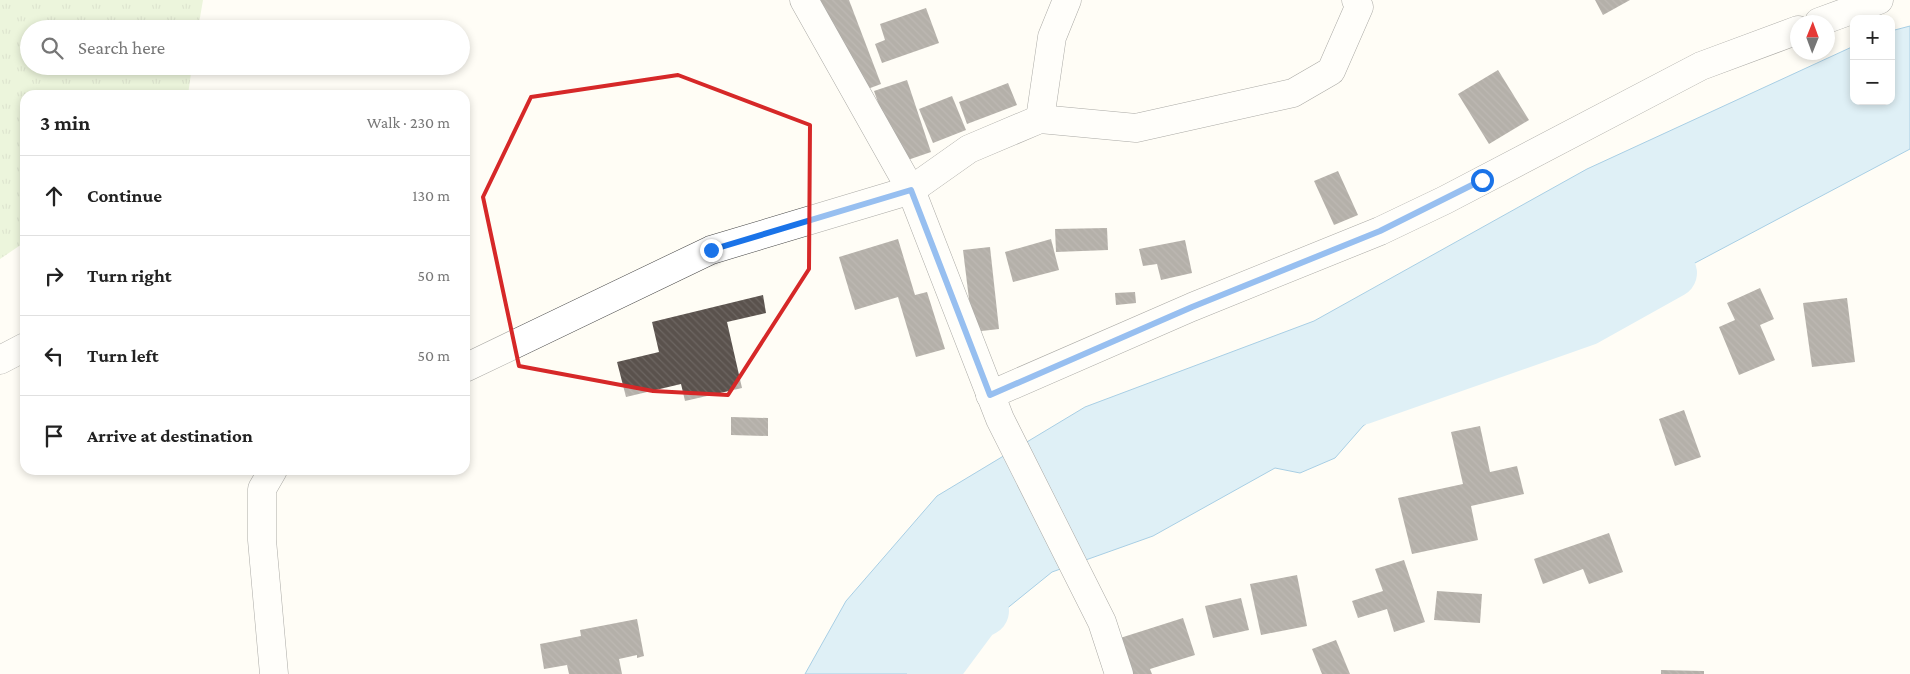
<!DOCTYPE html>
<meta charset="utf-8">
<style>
:root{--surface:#fff;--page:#f2f2f2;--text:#222;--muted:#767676;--line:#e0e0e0}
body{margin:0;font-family:"Crimson Pro",serif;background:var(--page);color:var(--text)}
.controls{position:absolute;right:15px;top:15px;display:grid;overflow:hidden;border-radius:10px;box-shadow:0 2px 8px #0003}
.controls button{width:45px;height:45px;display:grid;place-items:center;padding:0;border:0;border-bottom:1px solid var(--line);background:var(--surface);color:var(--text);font:25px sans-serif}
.compass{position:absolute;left:1790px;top:15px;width:45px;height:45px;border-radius:50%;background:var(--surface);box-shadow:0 2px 8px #0003;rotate:1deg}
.stop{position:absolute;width:15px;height:15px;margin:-11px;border:4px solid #1a73e8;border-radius:50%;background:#fff}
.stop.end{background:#1a73e8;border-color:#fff;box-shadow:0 1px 5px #0008}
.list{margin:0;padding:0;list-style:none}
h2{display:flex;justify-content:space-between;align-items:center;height:65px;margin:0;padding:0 20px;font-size:21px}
h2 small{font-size:16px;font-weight:400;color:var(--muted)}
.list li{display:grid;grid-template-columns:32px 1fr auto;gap:15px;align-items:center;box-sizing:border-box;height:80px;padding:0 20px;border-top:1px solid var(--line)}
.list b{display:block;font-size:19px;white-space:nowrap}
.list em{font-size:16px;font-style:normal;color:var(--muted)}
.icon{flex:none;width:28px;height:28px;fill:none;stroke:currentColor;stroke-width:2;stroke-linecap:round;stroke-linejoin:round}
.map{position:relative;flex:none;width:1910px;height:674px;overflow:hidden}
.search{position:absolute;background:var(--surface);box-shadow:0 2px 8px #0003;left:20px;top:20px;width:450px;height:55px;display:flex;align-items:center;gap:12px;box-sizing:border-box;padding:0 18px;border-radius:28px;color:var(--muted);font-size:19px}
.panel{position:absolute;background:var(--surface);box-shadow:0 2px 8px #0003;left:20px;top:90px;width:450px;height:385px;border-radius:15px}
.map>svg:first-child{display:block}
</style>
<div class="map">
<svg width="1910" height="674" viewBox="0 0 1910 674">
<defs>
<pattern id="grass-tufts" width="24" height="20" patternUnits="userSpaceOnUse" patternTransform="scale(1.25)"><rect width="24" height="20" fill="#d5ebbd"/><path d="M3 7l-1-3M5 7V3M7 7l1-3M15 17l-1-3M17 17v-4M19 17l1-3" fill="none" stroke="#b6c8a1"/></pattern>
<pattern id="building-back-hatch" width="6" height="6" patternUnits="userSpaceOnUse" patternTransform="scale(1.25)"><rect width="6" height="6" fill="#5a524d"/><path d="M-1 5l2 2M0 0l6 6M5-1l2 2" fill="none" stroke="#6d6662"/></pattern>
</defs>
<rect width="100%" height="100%" fill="#fffdf5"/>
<!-- grass -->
<path fill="url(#grass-tufts)" d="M0,0H203L198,29H29V66H192L188,95H25V242L0,259Z"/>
<!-- water -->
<path fill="#b9e0f7" stroke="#3f96cf" d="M1910,26V149L1612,307L1426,378L1363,426L1335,458L1300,473L1275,468L1153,536L1052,572L942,661L932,674H805L846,601L937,496L1085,407L1314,321L1587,169L1854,46V101H1891V31Z"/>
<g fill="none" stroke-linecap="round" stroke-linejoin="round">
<!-- river -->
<g stroke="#b9e0f7" stroke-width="50">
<path d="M1361,400L1586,321L1672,273"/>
<path d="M932,674L975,616L984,611"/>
</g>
</g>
<!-- building -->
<g fill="url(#building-back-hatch)">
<path d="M820,0H849L881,84L857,93Z"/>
<path d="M1595,0H1630L1603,15Z"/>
<path d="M926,8L939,43L882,63L875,44L885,40L880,24Z"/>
<path d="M1498,70L1529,120L1489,144L1458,94Z"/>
<path d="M907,80L931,152L899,163L874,91Z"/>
<path d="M1008,83L1017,105L967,124L959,102Z"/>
<path d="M952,96L966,130L933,143L919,109Z"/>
<path d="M1338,171L1358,215L1334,225L1314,181Z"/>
<path d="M1107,228L1108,250L1056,252L1055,229Z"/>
<path d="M898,239L915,295L927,292L945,349L916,357L898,297L855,310L839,257Z"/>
<path d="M1051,239L1059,270L1013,282L1005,252Z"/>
<path d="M1185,240L1192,273L1161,280L1157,264L1143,266L1139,249Z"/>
<path d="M990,247L999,329L973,332L963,250Z"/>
<path d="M1760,288L1774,319L1760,325L1775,360L1739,375L1719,327L1735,320L1727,303Z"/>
<path d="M1135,292L1136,303L1116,305L1115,293Z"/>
<path d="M763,295L766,313L727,322L742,388L685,401L681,384L626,397L617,362L659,352L652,322Z"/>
<path d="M1847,298L1855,362L1812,367L1803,303Z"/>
<path d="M1684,410L1701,457L1675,466L1659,419Z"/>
<path d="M731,417L768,418V436L731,435Z"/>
<path d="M1480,426L1490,472L1517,466L1524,494L1471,506L1478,540L1412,554L1398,498L1463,484L1451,432Z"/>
<path d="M1609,533L1623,572L1589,584L1583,569L1543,584L1534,559Z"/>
<path d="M1404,560L1425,622L1394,632L1387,609L1358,618L1352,601L1383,591L1375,569Z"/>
<path d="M1297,575L1307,626L1261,635L1250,584Z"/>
<path d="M1437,591L1482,594L1480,623L1434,620Z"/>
<path d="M1241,598L1249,630L1213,638L1205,606Z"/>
<path d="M1183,618L1195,655L1150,669L1152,674H1128L1117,639Z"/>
<path d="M637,619L644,656L637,658V655L619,659L622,674H569L567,665L544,669L540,644L581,636L580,630Z"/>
<path d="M1336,640L1350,674H1322L1312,649Z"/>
<path d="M1661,670L1704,671V674H1661Z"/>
</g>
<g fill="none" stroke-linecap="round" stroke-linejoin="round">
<!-- minor casing -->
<g stroke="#444" stroke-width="29">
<g id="minor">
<path d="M804,0L911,190L1000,419L1102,622L1119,674"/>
<path d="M1819,22L1879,0"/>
<path d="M1040,119L1052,37L1067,0"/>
<path d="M0,360L25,347"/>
<path d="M465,368L711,250L911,190L969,149L1040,119L1136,128L1293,93L1331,71L1359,7L1356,0"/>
<path d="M990,395L1192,307L1380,231L1445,200L1701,66L1798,30"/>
<path d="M273,470L262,489V540L274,674"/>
</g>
</g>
<!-- minor -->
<use href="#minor" stroke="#fff" stroke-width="28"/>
</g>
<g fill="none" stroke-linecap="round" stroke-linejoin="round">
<!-- route -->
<path stroke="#1a73e8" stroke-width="6" d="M711,250L911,190L990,395L1192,307L1380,231L1482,180"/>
</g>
<!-- marked area -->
<path d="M0 0H1910V674H0ZM678,75L810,125L809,269L728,395L653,391L519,366L483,197L531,97Z" fill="#fffdf5" fill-opacity=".55" fill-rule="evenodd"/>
<path fill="none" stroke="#d62828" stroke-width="4" stroke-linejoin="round" d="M678,75L810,125L809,269L728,395L653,391L519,366L483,197L531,97Z"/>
</svg>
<div class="controls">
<button>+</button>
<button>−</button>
</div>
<svg class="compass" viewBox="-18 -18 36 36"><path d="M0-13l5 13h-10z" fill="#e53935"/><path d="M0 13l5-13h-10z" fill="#767676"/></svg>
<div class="stop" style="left:1482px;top:180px"></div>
<div class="stop end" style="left:711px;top:250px"></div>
<div class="search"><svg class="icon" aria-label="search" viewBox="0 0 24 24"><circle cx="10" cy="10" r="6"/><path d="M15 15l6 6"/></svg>Search here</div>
<section class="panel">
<h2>3 min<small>Walk · 230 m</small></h2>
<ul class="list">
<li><svg class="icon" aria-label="ahead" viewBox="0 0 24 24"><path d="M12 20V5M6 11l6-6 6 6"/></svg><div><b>Continue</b></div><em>130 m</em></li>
<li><svg class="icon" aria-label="right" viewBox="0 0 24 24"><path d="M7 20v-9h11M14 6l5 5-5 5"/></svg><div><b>Turn right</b></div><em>50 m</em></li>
<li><svg class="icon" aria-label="left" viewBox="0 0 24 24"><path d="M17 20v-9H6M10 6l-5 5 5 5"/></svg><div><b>Turn left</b></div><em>50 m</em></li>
<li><svg class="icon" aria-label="arrive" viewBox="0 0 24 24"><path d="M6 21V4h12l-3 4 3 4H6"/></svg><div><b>Arrive at destination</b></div></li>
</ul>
</section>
</div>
